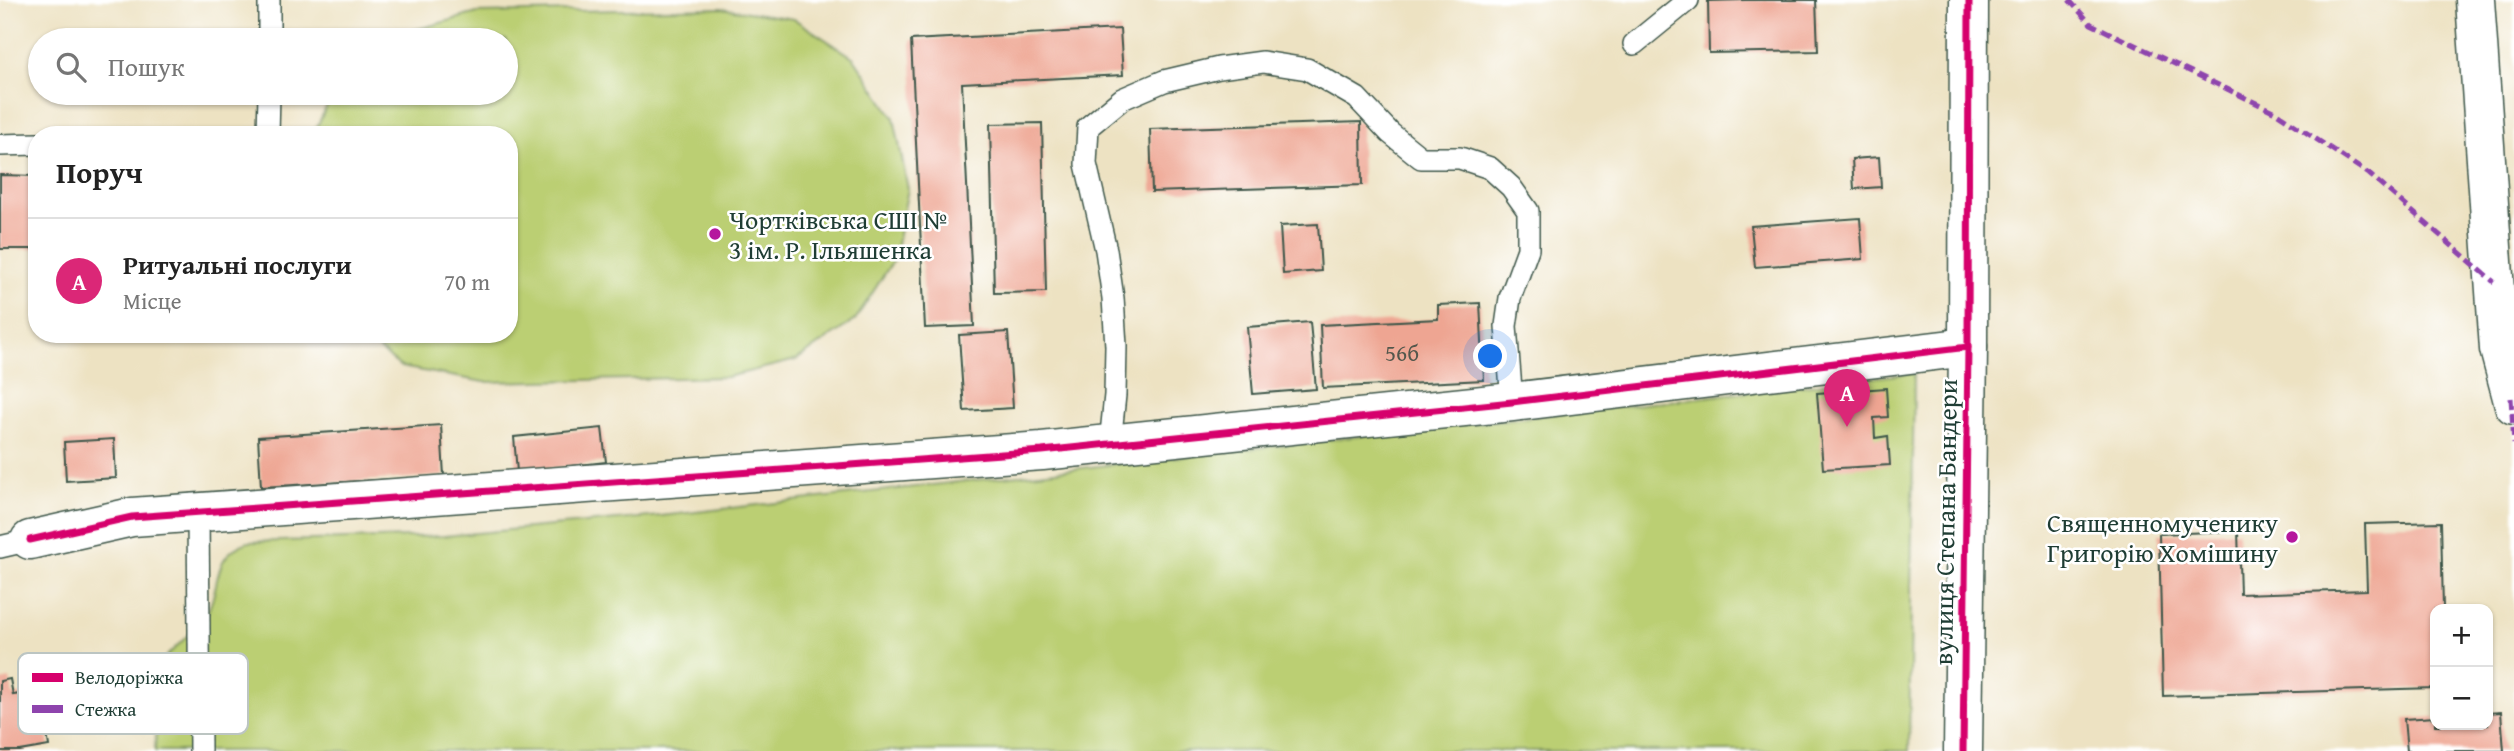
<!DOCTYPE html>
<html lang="uk">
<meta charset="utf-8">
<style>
:root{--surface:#fff;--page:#f6f6f6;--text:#222;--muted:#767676;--line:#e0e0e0;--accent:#db2777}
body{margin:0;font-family:"Gentium Book Plus",serif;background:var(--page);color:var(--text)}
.controls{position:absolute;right:21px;bottom:21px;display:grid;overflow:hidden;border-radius:14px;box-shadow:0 2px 5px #0004}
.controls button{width:63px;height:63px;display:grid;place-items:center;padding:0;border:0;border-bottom:2px solid var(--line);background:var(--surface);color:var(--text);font:35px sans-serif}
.you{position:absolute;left:1491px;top:357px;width:24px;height:24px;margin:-18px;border:5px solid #fff;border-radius:50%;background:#1a73e8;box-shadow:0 0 0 10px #1a73e833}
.badge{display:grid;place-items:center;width:46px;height:46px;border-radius:50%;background:var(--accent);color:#fff;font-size:23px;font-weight:700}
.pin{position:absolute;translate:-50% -58px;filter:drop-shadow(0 2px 4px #0008)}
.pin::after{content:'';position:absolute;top:37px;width:24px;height:21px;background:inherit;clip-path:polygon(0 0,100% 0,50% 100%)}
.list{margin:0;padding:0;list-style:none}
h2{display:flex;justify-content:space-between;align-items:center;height:91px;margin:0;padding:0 28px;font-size:30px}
h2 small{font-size:23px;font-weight:400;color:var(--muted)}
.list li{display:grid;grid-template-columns:46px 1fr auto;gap:21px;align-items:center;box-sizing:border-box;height:126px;padding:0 28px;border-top:2px solid var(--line)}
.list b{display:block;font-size:26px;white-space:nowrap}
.list p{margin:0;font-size:23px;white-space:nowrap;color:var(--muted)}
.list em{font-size:23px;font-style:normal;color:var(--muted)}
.icon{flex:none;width:38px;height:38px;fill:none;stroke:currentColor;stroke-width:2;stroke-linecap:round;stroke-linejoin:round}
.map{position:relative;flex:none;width:2514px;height:751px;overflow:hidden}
.search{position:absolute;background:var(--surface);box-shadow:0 2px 5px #0004;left:28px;top:28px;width:490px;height:77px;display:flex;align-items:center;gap:18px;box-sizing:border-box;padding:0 24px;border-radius:38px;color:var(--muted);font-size:26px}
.panel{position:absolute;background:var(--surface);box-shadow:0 2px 5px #0004;left:28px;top:126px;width:490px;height:217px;border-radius:28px}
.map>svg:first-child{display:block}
</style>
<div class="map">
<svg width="2514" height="751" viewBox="0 0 2514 751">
<rect width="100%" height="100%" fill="#fff"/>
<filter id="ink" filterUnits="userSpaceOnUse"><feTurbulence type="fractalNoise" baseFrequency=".0143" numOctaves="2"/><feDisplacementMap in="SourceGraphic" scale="14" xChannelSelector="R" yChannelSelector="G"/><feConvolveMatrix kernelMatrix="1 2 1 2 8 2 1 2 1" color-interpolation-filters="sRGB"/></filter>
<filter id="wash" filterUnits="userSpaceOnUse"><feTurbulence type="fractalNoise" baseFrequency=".00686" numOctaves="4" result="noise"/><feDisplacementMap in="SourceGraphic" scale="28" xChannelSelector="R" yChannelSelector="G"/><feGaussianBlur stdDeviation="1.57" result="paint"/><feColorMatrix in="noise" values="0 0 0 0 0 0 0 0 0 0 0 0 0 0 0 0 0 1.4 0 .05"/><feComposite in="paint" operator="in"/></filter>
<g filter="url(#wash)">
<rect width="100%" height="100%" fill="#ede2c2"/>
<!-- green -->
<g fill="#bbcf73" stroke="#6d8654" stroke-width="2">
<path d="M721,8L794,19L854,58L894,118L908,189L894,259L855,320L796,360L727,377L484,382L401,367L360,334H509V135H313L333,93H506V40H393L400,34L477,13Z"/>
<path d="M1914,373L1909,751H155L159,664C170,652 201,625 207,613C222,585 210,555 248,542L444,536L661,516Z"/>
</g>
<g id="blocks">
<!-- building -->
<g fill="#eea592">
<path d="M1745,0H1816L1818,51L1709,53L1708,1Z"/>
<path d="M1120,29L1123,75L962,83L974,326L925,328L911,40Z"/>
<path d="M1361,122L1362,185L1152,192L1150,129Z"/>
<path d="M1042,123L1046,292L994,293L990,124Z"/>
<path d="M1879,157L1881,187L1854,189L1852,159Z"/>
<path d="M0,175L37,176V249H0Z"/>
<path d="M1860,218L1863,259L1755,267L1751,226Z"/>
<path d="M1318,224L1321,271L1283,274L1280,226Z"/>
<path d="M1480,303L1484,380L1323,388L1320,325L1438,319V305Z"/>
<path d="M1310,322L1316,389L1253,394L1247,327Z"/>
<path d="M1008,332L1013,408L964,411L959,335Z"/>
<path d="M1886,388L1888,417L1874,418L1875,438L1888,436L1890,465L1823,469L1817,393Z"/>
<path d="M441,425L444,476L261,487L258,437Z"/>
<path d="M602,428L606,462L517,472L514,437Z"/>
<path d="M114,439L116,478L66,481L64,442Z"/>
<path d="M2441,522L2443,609H2435V688L2163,696L2159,534L2238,531L2240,594L2367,590L2365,524Z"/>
<path d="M10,679L13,695L40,691L49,746L20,751H0V681Z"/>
<path d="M2501,712L2504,751H2407L2404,719L2435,717V725H2488V713Z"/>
</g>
</g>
</g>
<g filter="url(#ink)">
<use href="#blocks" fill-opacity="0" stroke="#3e5649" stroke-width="2"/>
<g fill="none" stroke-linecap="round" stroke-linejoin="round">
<!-- service casing -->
<g stroke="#3e5649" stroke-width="24">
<g id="service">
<path d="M269,40V0"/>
<path d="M1634,44L1688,0"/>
<path d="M268,135L269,93"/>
<path d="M0,145L37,144"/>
<path d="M1110,444L1115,395L1116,346L1113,298L1106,250L1086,164L1088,127L1122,99L1164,81L1219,68L1263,62L1307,69L1357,98L1390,133L1421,158H1460L1490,168L1511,187L1528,211V249L1510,298L1506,326L1512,402"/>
<path d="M198,514L200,751"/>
<path d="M0,547L30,540"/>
</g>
</g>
<!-- minor casing -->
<g stroke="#3e5649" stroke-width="41">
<g id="minor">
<path d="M2475,0L2499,349L2514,405"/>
<path d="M30,540L132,517L1042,451L1512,402L1968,347"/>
</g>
</g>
<!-- tertiary casing -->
<g stroke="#3e5649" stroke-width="41">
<path id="tertiary" d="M1963,751L1968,347L1969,0"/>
</g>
<!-- service -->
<use href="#service" stroke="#fff" stroke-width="21"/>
<!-- minor -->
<use href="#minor" stroke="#fff" stroke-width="38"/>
<!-- tertiary -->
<use href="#tertiary" stroke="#fff" stroke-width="38"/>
<!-- quiet -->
<g stroke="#8e44ad" stroke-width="5" stroke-dasharray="10 5" stroke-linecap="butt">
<path d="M2069,0L2091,24L2275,112L2369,174L2494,282"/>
<path d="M2511,398L2514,444"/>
</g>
<!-- cycleway casing -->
<g stroke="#fff" stroke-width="11">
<g id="cycleway">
<path d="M30,540L132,517L1042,451L1512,402L1968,347"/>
<path d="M1963,751L1968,347L1969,0"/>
</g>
</g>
<!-- cycleway -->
<use href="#cycleway" stroke="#d6006c" stroke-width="7"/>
</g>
</g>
<!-- markers -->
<g fill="#b5179e" stroke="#fff" stroke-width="2.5">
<circle cx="715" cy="234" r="7"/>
<circle cx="2292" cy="537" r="7"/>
</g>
<g text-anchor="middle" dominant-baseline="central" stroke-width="5" stroke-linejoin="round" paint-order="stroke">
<!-- number labels -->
<g font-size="23" fill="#53574c">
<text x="1402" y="352">56б</text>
</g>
<!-- poi labels -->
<g font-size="26" fill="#1f3d34" stroke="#fff" text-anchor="start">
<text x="729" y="219">Чортківська СШІ №<tspan x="729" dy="30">3 ім. Р. Ільяшенка</tspan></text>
<text x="2278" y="522" text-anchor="end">Священномученику<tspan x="2278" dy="30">Григорію Хомішину</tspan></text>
</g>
<!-- street labels -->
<g font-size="26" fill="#1f3d34" stroke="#fff">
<text transform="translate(1945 522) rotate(-89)">вулиця Степана Бандери</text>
</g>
</g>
<!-- legend -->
<rect x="18" y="653" width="230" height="81" rx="10" fill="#fff" stroke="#bcc5c2" stroke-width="2"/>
<rect x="32" y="673" width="31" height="9" fill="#d6006c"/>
<rect x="32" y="705" width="31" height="8" fill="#8e44ad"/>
<g font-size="19" fill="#1f3d34">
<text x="75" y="684">Велодоріжка</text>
<text x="75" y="716">Стежка</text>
</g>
</svg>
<div class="controls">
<button>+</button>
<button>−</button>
</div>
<div class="you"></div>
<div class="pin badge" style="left:1847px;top:427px">A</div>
<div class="search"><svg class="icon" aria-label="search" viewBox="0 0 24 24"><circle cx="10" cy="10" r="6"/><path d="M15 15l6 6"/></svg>Пошук</div>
<section class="panel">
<h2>Поруч<small></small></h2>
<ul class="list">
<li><span class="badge">A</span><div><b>Ритуальні послуги</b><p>Місце</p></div><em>70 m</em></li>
</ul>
</section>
</div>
